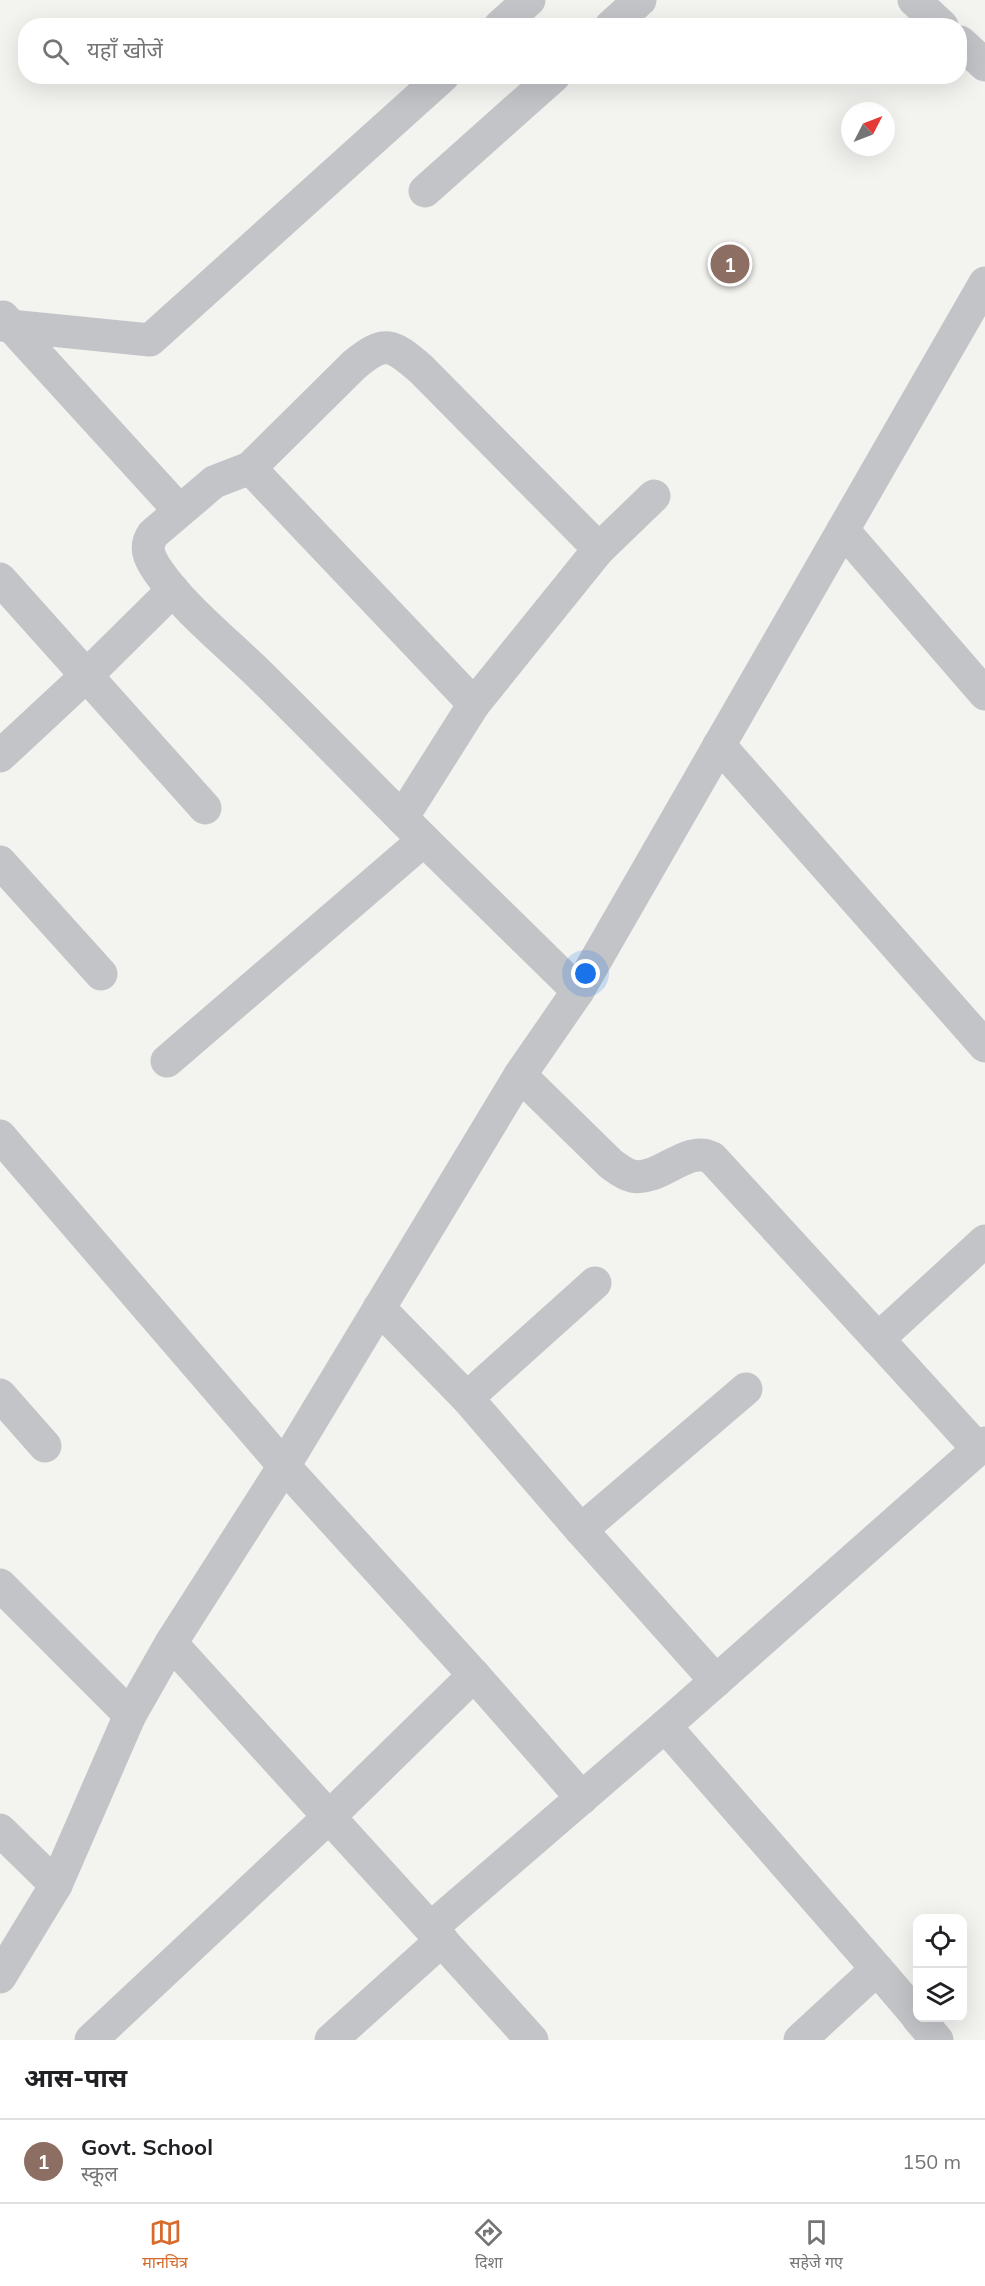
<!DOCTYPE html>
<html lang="hi">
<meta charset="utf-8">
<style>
:root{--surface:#fff;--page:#f6f6f6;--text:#202124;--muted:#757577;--line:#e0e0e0;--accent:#d76b2c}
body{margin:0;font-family:Mulish,"Noto Sans Devanagari",sans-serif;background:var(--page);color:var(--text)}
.controls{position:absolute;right:18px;bottom:18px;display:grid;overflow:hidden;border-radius:12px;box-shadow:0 6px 24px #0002}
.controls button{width:54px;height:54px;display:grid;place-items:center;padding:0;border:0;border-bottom:2px solid var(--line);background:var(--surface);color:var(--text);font:30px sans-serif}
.compass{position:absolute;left:841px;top:102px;width:54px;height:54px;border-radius:50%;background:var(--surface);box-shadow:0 6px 24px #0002;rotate:48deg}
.you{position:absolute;left:586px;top:974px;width:21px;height:21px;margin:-15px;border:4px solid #fff;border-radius:50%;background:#1a73e8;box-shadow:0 0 0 9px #1a73e833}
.badge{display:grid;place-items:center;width:39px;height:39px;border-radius:50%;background:var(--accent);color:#fff;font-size:20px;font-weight:700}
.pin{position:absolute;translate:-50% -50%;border:3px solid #fff;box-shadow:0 2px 6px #0006}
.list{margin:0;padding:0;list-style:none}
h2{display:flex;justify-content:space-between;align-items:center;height:78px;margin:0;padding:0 24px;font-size:26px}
h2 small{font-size:20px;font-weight:400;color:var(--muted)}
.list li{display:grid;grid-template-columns:39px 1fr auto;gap:18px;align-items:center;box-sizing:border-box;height:84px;padding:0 24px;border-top:2px solid var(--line)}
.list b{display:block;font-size:22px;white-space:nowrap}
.list p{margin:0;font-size:20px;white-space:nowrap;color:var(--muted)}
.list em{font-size:20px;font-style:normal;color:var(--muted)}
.icon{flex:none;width:33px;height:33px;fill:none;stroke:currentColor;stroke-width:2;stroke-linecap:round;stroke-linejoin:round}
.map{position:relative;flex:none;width:985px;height:2040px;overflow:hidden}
.search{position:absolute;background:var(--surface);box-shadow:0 6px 24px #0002;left:18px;right:18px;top:18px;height:66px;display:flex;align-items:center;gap:15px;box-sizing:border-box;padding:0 21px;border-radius:24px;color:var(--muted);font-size:22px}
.sheet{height:162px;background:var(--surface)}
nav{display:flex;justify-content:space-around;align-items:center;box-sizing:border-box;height:84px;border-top:2px solid var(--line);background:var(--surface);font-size:16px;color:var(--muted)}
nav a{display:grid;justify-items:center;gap:3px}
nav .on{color:var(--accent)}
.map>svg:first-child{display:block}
</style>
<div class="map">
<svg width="985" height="2040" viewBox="0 0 985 2040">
<rect width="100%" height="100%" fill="#f3f4f0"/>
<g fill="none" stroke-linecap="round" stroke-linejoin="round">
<!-- minor -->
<g stroke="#c2c4c8" stroke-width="33">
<path d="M914,0L942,26"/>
<path d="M500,26L529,0"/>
<path d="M611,26L640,0"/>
<path d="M960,42L985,65"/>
<path d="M425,191L554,76"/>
<path d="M3,317L179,510"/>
<path d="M0,325L150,340L443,76"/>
<path d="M250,468L474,704"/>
<path d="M843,530L985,694"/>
<path d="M0,579L205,808"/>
<path d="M719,745L985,1046"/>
<path d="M0,756L86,676L173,590"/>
<path d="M402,818L474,704L599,549"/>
<path d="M424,840C370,786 317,731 263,678C230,645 184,609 158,571C149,558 144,547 153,534L214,482L250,468L354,365C385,339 392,344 421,369L599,549L654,496"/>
<path d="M0,862L101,974"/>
<path d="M167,1061L424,840L578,991"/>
<path d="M520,1075L611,1164C618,1169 624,1174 632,1176C660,1182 687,1144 712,1158L878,1339"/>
<path d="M0,1136L284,1466L474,1675L582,1798"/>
<path d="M379,1308L467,1398L581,1530L716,1681"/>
<path d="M0,1395L45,1446"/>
<path d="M467,1398L595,1283"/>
<path d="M978,1449L878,1339L985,1241"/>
<path d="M581,1530L746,1389"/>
<path d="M0,1585L130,1715"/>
<path d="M171,1643L532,2040"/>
<path d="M665,1726L985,1443"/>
<path d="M0,1830L56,1885"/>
<path d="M431,1928L665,1726L877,1969"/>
<path d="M0,1977L56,1885L130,1715L171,1643L284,1466L520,1075L578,991L985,283"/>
<path d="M918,2018L937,2040"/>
<path d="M91,2040L330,1816L474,1675"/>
<path d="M331,2040L442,1940"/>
<path d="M800,2040L877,1969L918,2017"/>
</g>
</g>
</svg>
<div class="controls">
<button><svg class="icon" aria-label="locate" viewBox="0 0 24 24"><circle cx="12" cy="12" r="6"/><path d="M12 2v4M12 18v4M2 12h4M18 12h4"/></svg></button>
<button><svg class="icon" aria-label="layers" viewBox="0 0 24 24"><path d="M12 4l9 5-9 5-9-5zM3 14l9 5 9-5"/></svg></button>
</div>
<svg class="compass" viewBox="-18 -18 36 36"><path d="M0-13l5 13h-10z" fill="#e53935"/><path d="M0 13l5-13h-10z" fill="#757577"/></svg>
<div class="you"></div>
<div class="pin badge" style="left:730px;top:264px;background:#8d6e63">1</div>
<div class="search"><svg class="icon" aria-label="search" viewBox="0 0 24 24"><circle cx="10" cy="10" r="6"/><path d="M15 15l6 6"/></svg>यहाँ खोजें</div>
</div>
<section class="sheet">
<h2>आस-पास<small></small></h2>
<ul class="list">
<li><span class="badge" style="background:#8d6e63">1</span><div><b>Govt. School</b><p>स्कूल</p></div><em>150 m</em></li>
</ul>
</section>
<nav>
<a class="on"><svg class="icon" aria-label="map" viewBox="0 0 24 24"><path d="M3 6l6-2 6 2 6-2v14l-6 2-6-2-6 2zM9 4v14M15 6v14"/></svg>मानचित्र</a>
<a><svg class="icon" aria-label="directions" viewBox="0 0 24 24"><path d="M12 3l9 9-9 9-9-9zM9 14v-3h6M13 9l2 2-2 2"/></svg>दिशा</a>
<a><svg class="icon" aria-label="saved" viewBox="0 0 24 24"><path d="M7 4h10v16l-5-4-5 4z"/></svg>सहेजे गए</a>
</nav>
